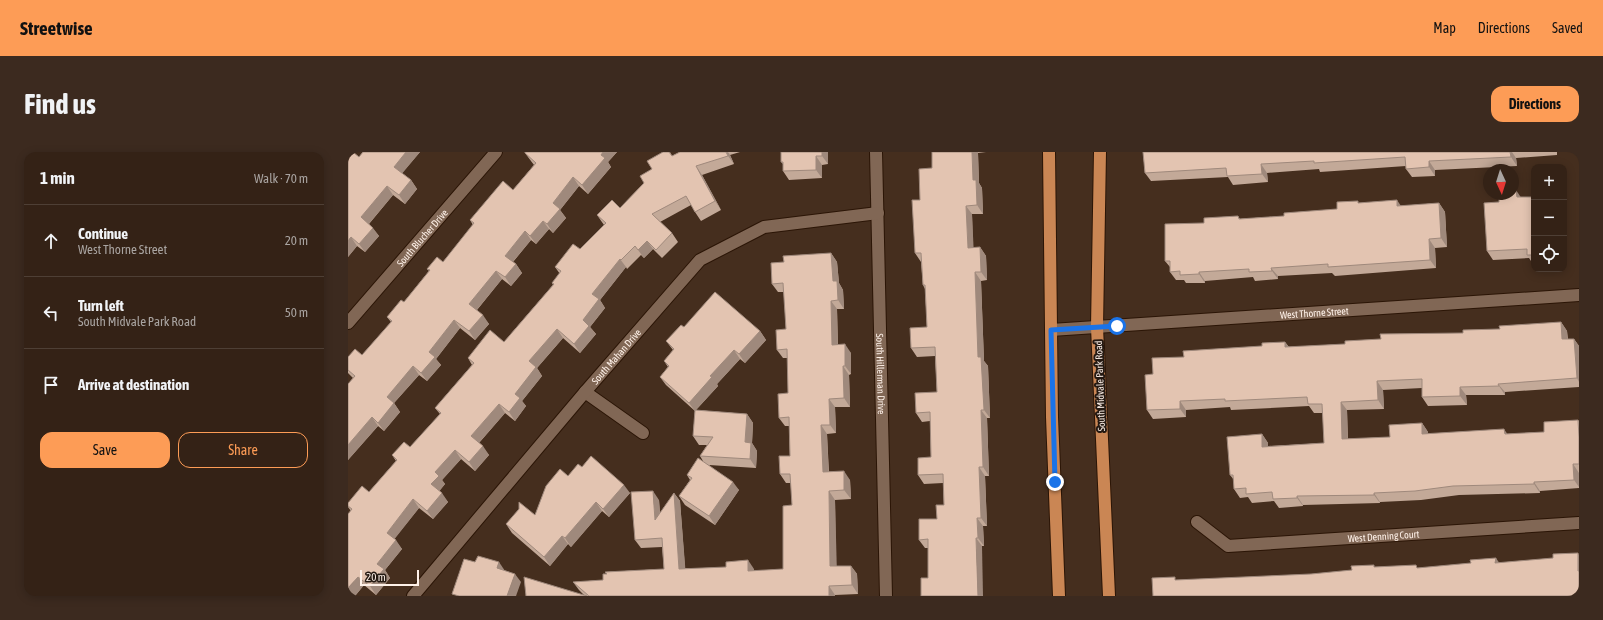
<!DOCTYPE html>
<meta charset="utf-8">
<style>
:root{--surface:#342216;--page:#3c2a1f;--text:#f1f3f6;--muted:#a9a4a1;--line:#4e3f35;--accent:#fd9c56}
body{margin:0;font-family:"Asap Condensed",sans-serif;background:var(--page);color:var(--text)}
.controls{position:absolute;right:12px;top:12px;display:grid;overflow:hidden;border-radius:8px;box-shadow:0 2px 10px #0003}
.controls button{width:36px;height:36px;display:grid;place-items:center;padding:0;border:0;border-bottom:1px solid var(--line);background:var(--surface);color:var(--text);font:20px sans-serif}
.compass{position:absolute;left:1135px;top:12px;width:36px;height:36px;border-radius:50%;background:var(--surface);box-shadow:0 2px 10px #0003;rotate:176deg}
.scale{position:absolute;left:12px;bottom:10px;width:59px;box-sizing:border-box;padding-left:4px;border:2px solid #fef1e9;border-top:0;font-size:11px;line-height:14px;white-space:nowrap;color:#fef1e9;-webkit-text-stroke:3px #241912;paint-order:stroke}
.stop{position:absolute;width:12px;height:12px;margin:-9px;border:3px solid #1a73e8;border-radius:50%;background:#fff}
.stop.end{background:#1a73e8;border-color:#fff;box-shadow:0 1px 4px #0008}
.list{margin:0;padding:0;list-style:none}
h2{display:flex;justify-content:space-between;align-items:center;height:52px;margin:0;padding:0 16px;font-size:17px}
h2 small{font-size:13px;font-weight:400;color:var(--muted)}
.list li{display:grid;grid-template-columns:26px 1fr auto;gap:12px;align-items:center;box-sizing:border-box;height:72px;padding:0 16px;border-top:1px solid var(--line)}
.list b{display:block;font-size:15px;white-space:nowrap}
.list p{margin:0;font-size:13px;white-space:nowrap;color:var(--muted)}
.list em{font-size:13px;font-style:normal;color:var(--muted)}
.actions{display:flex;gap:8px;padding:12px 16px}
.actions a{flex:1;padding:9px 0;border:1px solid var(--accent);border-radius:12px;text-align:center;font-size:14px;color:var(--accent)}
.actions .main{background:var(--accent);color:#111}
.icon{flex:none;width:22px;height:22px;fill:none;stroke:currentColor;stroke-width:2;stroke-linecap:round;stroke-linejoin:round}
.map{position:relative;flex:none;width:1231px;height:444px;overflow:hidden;border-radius:12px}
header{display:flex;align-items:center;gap:24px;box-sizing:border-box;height:56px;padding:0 20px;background:var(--accent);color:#111}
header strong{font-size:19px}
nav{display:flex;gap:22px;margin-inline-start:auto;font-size:14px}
.intro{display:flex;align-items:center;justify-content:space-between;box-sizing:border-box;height:96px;padding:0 24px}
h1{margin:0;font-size:28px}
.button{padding:10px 18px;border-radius:12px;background:var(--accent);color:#111;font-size:14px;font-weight:700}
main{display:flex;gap:24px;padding:0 24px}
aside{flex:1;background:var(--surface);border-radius:12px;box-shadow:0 2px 10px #0003}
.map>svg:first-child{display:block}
</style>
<header>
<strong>Streetwise</strong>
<nav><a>Map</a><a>Directions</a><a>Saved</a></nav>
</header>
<div class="intro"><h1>Find us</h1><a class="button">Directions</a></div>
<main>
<aside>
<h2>1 min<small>Walk · 70 m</small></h2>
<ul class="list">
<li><svg class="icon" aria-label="ahead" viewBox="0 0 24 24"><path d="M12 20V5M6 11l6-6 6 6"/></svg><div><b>Continue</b><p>West Thorne Street</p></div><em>20 m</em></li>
<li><svg class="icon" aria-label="left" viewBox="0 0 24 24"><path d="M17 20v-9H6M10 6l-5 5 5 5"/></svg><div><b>Turn left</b><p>South Midvale Park Road</p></div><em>50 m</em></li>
<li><svg class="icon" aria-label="arrive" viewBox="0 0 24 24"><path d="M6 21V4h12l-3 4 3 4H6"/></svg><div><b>Arrive at destination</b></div></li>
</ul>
<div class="actions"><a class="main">Save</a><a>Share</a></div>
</aside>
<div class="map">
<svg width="1231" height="444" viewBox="0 0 1231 444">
<rect width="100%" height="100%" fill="#452e1e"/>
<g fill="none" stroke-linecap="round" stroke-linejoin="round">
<!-- minor casing -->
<g stroke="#2b1506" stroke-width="14">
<g id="minor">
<path id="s1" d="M528,0L538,444"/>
<path id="s2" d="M0,171L148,0"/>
<path id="s3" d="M703,178L1231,143"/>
<path d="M237,240L295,281"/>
<path id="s4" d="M849,370L880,394L1231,371"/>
<path id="s5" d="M65,444L237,240L352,108L416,75L530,61"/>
</g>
</g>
<!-- major casing -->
<g stroke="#2b1506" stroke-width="14">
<g id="major">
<path d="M701,0L704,265L711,444"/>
<path d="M752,0L749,175L761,444"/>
</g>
</g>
<!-- minor -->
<use href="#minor" stroke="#816755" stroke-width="12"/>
<!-- major -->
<use href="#major" stroke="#ca8654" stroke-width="12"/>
</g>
<!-- wall -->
<g fill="#c3a998">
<path d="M15,0H72L54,21L63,28L69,37L57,52L45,43L21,72L31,84L17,100L9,94L0,105L11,5Z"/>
<path d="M177,0H269L260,10L263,15L240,42L231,34L212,58L218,66L205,81L201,77L188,92L183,88L165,110L168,112L174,121L163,134L154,127L129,158L141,172L127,188L112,176L88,207L93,213L79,229L71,223L46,251L52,260L36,279L30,274L0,308V232L5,226L0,221V205L14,203L43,170L39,165L56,150L81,119L79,117L95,110L125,73L122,68L165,38L186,13L177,1Z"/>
<path d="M322,0L324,4L332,0H392L382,3L386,12L354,23L373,58L353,69L347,60L343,53L312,70L324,81L330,90L314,106L305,97L296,106L293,103L279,117L278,115L252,148L257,156L242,175L248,182L232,201L215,186L189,216L194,224L174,249L178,254L167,269L157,261L131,291L141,303L127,319L113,307L94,328L97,332L91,339L100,350L85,367L71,356L46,387L54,397L37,418L42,426L28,443L16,433L7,444L3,359L0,355V351L21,340L48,309L44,303L62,295L92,262L87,256L124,213L120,206L156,190L205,133L204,131L212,122L207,115L232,97L256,73L249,63L272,56L296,31L304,17Z"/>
<path d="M480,0V12L474,13V26L441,28L435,19V12L433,10Z"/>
<path d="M584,0H638L630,1L631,31L634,36L635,62H624L625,96L632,95L638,104L639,128L633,129L636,209L640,214L642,266H639L641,324H637L639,374H635L636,394H634L580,426V396H577L571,388L589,367L596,353L595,331L576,332L570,323L583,305L582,269L574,270L568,261L589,240L587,204L569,205L563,196L579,175L577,137L575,133L573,110L567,101L572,48L584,16Z"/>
<path d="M795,0H1209V3L1168,6L1169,14L1087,18V24L1064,25L1058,17V14L972,20L971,17L919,21L920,30L885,33L880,25L803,29L797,21Z"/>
<path d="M1173,45H1186V112H1185L1181,106L1145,108L1139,99L1151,50Z"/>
<path d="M1011,51L1052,54L1091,51L1097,60L1099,95L1087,96L1088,116L987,124L984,121L930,124V127L907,129L905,125L857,129V131H838L836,128H828L822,120V115L817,109L856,71L890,64L892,67L936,64L989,57Z"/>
<path d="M483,101L489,110L491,131L495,138L496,157H489L490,193L503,201V222L501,223L502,255H487L488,281L479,282L481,320L502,328L503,347L487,348L488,414H503L509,422L510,442L487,443V444H178L236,443L231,438L225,430L255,428L258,422L257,420L316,417L314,395L293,396L287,388L311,348L312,361L326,341L332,349L337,416L406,417V419L435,417L444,353L443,331H438L432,322L442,304L441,274H437L431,266L440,241V206H435L429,198L438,177L436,140H430L424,132L436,110Z"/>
<path d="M1213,170L1219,179L1220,187H1226L1231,194V235L1157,240V243H1118L1119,253L1080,254L1074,245V236L1035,238L1036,257L999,258L1000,287L1042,285L1074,271L1080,280V282H1160L1196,280L1230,268L1231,269V336L1192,339V341L1111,343L1073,348L1032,350V351L955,353V354L931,356L926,349L904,351L900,345L892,346L886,337V328L882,323L914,282L920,291V294L976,291L975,261H966L961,254L883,258L882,255L838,258V265L805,267L799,258L805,222L836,205L914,194L937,190L941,195L997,192L1033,187L1115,181Z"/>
<path d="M336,175L412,179L418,188L397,211L392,207L369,232L370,234L348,258L399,262L405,271L404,291L409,299L408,316L361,313L391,338L367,373L337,353L331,344L342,328L339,323L355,309L352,304L359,293H351L345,284L347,259L318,233L312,225L320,215L316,209L325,198L318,189Z"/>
<path d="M234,315L282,341L261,365L254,359L223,395L220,392L202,414L164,381L158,372L187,363L220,324Z"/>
</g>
<!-- shaded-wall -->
<g fill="#9f897c">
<path d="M58,0H72L52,24L46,15Z"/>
<path d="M255,0H269L260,10L263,15L240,42L234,33Z"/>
<path d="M378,0H380L382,3L386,12L380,4Z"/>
<path d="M474,0H480V12L474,4Z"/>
<path d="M624,0H630V1L631,31L634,36L635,62L629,53L625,28Z"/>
<path d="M1162,0H1164L1168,6L1169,14L1163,5Z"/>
<path d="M468,4L474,13V26L468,18Z"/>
<path d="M1081,9L1087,18V24L1081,15Z"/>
<path d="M913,12L919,21L920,30L914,22Z"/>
<path d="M348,14L354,23L373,58L367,49Z"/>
<path d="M225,25L231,34L212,58L218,66L205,81L199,72L205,51Z"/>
<path d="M63,28L69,37L57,52L51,43Z"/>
<path d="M39,34L45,43L19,74L13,65Z"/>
<path d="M1168,38L1174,47L1169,45Z"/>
<path d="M1049,48L1055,57L1049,54Z"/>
<path d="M1091,51L1097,60L1099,95L1093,86Z"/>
<path d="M618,54L624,62L626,105L620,96Z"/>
<path d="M195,69L201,77L188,92L182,84Z"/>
<path d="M25,76L31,84L17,100L11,92Z"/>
<path d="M177,79L183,88L163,112L157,104Z"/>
<path d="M3,85L9,94L0,105V89Z"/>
<path d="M1081,87L1087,96L1088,116L1082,108Z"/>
<path d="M299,89L305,97L296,106L290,98Z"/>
<path d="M632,95L638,104L639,128L633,120Z"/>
<path d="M483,101L489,110L491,131L495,138L496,157L490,148L485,129Z"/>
<path d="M272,107L278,115L252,148L257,156L242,175L248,182L232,201L226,192L244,142Z"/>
<path d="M168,112L174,121L163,134L157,125Z"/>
<path d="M923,116L930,124V127L924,119Z"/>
<path d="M148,119L154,127L127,160L121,152Z"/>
<path d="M627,120L633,129L636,209L640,214L642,266L636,258L630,205Z"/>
<path d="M851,120L857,129V131L851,122Z"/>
<path d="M483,149L489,157L490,201L484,193Z"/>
<path d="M135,163L141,172L127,188L121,179Z"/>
<path d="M106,168L112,176L88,207L93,213L79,229L73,221L81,200Z"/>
<path d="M1213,170L1219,179L1220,196L1214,187Z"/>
<path d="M209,177L215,186L189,216L194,224L174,249L178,254L167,269L161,260L167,242L181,209Z"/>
<path d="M412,179L418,188L397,211L391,202Z"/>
<path d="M1226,187L1231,194V230L1229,226Z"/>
<path d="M937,190L943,198L937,195Z"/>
<path d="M497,192L503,201V222L497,214Z"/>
<path d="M386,198L392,207L369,232L370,234L347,259L341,251L362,224Z"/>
<path d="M65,214L71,223L46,251L52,260L36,279L30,271L39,245Z"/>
<path d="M495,214L501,223L502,255L496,246Z"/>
<path d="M1029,229L1035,238L1036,257L1030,248Z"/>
<path d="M1150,232L1157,240V243L1151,234Z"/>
<path d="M1112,235L1118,243L1119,253L1112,244Z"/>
<path d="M481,247L487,255L488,281L482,273Z"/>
<path d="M832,249L838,258V265L832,257Z"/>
<path d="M993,250L999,258L1000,296L994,287Z"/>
<path d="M151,252L157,261L129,293L123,284Z"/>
<path d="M633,258L639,266L641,324L635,315Z"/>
<path d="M399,262L405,271L404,291L409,299L408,316L402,307L397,290Z"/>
<path d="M24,265L30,274L0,308V293Z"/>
<path d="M1074,271L1080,280V291L1074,282Z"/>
<path d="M473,273L479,282L481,329L475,320Z"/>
<path d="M1156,277L1162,286L1157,282Z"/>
<path d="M914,282L920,291V303L914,295Z"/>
<path d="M135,294L141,303L127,319L121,310Z"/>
<path d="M107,298L113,307L94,328L97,332L90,341L83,332L87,320Z"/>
<path d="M1225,312L1231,321V335L1226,328Z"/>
<path d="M631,315L637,324L639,374L633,366Z"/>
<path d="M496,319L502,328L503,347L496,338Z"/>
<path d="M385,330L391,338L367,373L361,364Z"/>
<path d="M1186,330L1192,339V341L1186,332Z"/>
<path d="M276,333L282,341L261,365L255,357Z"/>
<path d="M305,339L311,348L313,377L307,368Z"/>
<path d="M481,339L487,348L489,423L482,414Z"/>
<path d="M94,341L100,350L85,367L79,359Z"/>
<path d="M326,341L332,349L338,425L331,417Z"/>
<path d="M1026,341L1032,350V351L1026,343Z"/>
<path d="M949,344L955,353V354L949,346Z"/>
<path d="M65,347L71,356L45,389L39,381Z"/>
<path d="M248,350L254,359L223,395L217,386Z"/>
<path d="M629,366L635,374L636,394L630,386Z"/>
<path d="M214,384L220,392L202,414L196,405Z"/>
<path d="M628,386L634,394L635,444H630Z"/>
<path d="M48,388L54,397L37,418L42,426L28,443L22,434L29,412Z"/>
<path d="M1230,401L1231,403V420L1230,419Z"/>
<path d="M1148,406L1154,415L1147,411Z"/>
<path d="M400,408L406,417V428L400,419Z"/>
<path d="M151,410L157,419L149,416Z"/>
<path d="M503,414L509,422L510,442L504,433Z"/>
<path d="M167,422L173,430L168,444H159Z"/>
<path d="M10,425L16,433L7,444H0V436Z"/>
<path d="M481,434L487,443V444H481Z"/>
</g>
<!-- building -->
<g fill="#e3c4b1" stroke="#9f897c">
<path d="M4,0H5L11,5L15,0H58L46,15L63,28L51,43L39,34L13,65L25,76L11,92L3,85L0,89V4Z"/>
<path d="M177,0H255L253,3L257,6L234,33L225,25L205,51L212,57L199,72L195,69L182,84L177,79L157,104L168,112L157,125L148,119L121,152L135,163L121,179L106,168L81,200L87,205L73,221L65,214L39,245L46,251L30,271L24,265L0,293V232L7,224L0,218V205L7,197L14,203L44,169L39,165L53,148L56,150L82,118L79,117L89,105L95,110L126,71L122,68L155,29L165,38L188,11L177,1Z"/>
<path d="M315,0H321L324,4L332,0H378L380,4L348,14L367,49L347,60L338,44L304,62L324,81L308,98L299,89L290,98L287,94L273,108L272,107L244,142L251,147L235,168L241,174L226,192L209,177L181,209L188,215L167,242L172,246L161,260L151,252L123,284L135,294L121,310L107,298L87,320L91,324L83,332L94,341L79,359L65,347L39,381L48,388L29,412L36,417L22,434L10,425L0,436V362L4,357L0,354V351L14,334L21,340L49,308L44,303L56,290L62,295L93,261L87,256L126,211L120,206L142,178L156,190L206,132L204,131L213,119L207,115L225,92L232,97L258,71L249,63L264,48L272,56L296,31L292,24L304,17L299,9Z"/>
<path d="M433,0H474V4H468V18L435,19V10H433Z"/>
<path d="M584,0H624L625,28H628L629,53L618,54L620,96L632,95L633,120H627L630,205H633L636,258H633L635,315H631L633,366H629L630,386H628L630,444H573V426H580V387L571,388V367H589L588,353H596L595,322L570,323V306L583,305L582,260L568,261L567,241L589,240L587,195L563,196L562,176L579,175L577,133H575L573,101H567L564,48H572L571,17L584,16Z"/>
<path d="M795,0H1162L1163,5L1081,9V15L1058,17L1057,5L966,11V9L913,12L914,22L879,24L878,16L797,21Z"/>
<path d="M1165,38H1168L1169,45H1186V103H1179V97L1139,99L1136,51L1151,50V42H1165Z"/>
<path d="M1049,48V54L1091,51L1093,86L1081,87L1082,108L980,115V112L923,116L924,119L901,120V117L851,120V122L832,123V119L822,120V109H817V72L856,71V66L890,64L891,67L936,64V61L989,57V50L1010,49V51Z"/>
<path d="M483,101L485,129H489L490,148L483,149L484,193L497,192V214H495L496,246L481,247L482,273H473L475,320L496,319V338L481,339L482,414H503L504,433L481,434V444H241L225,430L255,428V422H259L257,420L316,417L314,386L287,388L283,340L305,339L307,368L326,341L331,417L378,415V410L400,408V419L435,417V354L444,353L442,322H432L431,304H442L441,265L431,266L430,242L440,241L439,197L429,198L428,178L438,177L435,131L424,132L423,111L436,110L435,104Z"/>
<path d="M367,140L412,179L391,202L386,198L362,224L364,225L341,251L312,225L321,214L316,209L326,197L318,189L333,173L336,175Z"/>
<path d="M1213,170L1214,187H1226L1229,226L1150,232L1151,234L1112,235V244L1074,245V227L1029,229L1030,248L993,250L994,287L1042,285L1041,273L1074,271V282L1156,277L1157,282L1196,280V270L1230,268L1231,285V312H1225L1226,328L1186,330V332L1105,334L1067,339L1026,341V343L949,344V346L925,347L924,340L898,342V336L886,337L885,323H882L879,285L914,282V295L976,291L974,252H960L959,245L877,249V247L832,249V257L799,258L797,223L805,222L804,206L836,205L835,199L914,194V191L937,190V195L997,192V189L1033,187L1032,182L1115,181V178L1152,177L1151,174Z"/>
<path d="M347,258L399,262L397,290L403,291L402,307L352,304L365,285L345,284Z"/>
<path d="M243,304L276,333L255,357L248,350L217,386L214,384L196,405L158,372L171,357V350L187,363L198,334L212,317L220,324L230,312L234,315Z"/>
<path d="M350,306L385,330L361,364L331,344L344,326L339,323Z"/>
<path d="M1230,401V419H1231V444H805L804,426L827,425V428L963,422L1004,418L1003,414L1026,413V415L1068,413L1069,416L1123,411L1122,408L1148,406L1147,411L1205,406V402Z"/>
<path d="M130,404L151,410L149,416L167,422L159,444H111L104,442L116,407L127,410Z"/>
<path d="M176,425L239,444H178Z"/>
</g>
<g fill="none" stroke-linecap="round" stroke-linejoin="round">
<!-- route -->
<path stroke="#1a73e8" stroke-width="5" d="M707,330L703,178L769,174"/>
</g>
<g text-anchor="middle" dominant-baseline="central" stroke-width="4" stroke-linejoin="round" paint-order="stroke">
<!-- street labels -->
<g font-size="10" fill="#fef1e9" stroke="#241912">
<text stroke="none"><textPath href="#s2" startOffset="113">South Blucher Drive</textPath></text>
<text stroke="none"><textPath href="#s3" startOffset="264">West Thorne Street</textPath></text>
<text stroke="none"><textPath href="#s5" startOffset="314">South Mahan Drive</textPath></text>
<text stroke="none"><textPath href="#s1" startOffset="222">South Hillerman Drive</textPath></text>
<text transform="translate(752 234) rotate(-92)">South Midvale Park Road</text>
<text stroke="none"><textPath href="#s4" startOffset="195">West Denning Court</textPath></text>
</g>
</g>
</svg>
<div class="controls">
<button>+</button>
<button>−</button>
<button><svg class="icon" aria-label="locate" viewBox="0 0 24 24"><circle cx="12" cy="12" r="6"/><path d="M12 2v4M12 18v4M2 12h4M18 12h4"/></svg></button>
</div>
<svg class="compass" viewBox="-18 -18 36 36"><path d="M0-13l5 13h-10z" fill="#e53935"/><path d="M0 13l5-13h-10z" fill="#a9a4a1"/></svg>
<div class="scale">20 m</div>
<div class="stop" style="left:769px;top:174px"></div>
<div class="stop end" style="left:707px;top:330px"></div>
</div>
</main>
